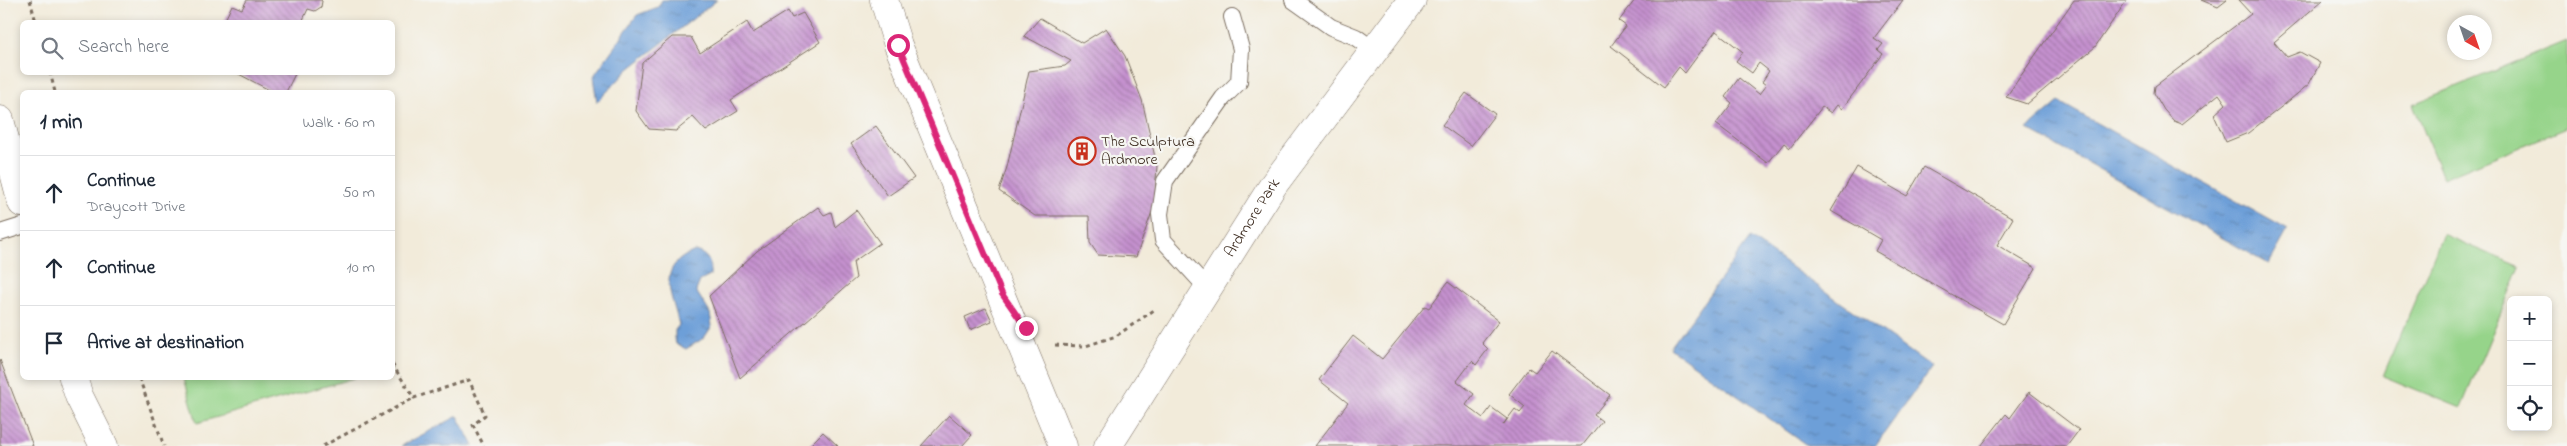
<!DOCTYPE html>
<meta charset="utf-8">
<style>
:root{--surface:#fff;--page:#f6f6f7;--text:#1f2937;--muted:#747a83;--line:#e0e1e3}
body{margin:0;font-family:"Indie Flower",sans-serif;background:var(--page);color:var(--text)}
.controls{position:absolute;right:15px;bottom:15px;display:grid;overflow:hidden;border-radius:8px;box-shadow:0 2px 8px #0003}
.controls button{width:45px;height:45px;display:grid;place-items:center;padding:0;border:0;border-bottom:1px solid var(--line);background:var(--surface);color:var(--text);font:25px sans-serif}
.compass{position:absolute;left:2447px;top:15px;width:45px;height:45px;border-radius:50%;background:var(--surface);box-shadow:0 2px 8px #0003;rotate:140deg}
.stop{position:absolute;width:15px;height:15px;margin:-11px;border:4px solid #db2777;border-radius:50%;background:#fff}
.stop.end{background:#db2777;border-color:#fff;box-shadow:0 1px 5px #0008}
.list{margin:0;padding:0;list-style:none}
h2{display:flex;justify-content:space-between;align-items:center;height:65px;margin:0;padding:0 20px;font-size:21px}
h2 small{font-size:16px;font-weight:400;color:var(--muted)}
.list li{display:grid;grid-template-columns:32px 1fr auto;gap:15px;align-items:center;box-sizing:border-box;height:75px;padding:0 20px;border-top:1px solid var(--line)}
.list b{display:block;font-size:19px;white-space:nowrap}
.list p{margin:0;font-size:16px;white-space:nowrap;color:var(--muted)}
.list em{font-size:16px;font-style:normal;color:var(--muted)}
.icon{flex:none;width:28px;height:28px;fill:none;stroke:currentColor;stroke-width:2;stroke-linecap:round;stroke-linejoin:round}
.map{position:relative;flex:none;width:2567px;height:446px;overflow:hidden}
.search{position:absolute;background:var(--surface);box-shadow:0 2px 8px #0003;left:20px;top:20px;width:375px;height:55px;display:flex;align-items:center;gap:12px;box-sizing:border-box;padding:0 18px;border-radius:8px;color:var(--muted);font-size:19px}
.panel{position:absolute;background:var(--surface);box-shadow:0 2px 8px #0003;left:20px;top:90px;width:375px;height:290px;border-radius:8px}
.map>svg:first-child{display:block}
</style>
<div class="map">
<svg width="2567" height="446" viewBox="0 0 2567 446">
<defs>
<pattern id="water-ripples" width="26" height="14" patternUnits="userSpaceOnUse" patternTransform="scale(1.25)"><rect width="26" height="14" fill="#6d9fd8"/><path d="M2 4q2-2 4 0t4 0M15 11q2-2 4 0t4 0" fill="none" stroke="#5b82af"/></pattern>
<pattern id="building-back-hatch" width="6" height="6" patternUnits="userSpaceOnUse" patternTransform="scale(1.25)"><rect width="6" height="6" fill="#c591cf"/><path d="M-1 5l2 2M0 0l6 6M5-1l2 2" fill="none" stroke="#a177a7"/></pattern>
</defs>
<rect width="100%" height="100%" fill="#f6f6f2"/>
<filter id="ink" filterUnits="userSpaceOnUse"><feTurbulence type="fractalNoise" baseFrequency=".02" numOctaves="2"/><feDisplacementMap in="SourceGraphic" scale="10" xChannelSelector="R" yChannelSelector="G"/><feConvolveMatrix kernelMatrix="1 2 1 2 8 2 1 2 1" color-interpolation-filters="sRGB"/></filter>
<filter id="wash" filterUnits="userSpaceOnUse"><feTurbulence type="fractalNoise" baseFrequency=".0096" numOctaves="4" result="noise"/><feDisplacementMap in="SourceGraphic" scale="20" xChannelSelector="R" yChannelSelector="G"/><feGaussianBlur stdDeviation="1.12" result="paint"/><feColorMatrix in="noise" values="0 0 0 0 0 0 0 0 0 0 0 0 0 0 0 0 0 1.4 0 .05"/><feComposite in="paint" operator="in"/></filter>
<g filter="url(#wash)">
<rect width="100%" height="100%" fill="#f2ebda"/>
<!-- pitch -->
<g fill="#96d48a" stroke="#687f54">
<path d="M2567,41V127L2443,178L2413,104Z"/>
<path d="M2443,234L2520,267L2461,408L2383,376Z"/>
<path d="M184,378H354L197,423Z"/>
</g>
<!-- water -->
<g fill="url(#water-ripples)" stroke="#54647b">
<path d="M662,0H717L629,69L597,102L593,77L637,15L658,7Z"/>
<path d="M2059,102L2288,230L2269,264L2027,129Z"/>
<path d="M1750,238L1932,367L1875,446H1808L1670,348Z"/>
<path d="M695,251C709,255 711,262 710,276L700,281L696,291L710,313L712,326L704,338L686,349L675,343V330L679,325C672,293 654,268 695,251Z"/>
<path d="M458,416L474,446H401Z"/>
</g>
<g id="blocks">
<!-- building -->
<g fill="url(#building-back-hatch)">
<path d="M247,0H321L322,1L321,7L315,11L308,9L302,22H224L232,5L242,9Z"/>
<path d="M1635,0H1903L1874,38L1883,44L1878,50L1883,54L1842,109L1837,105L1831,113L1822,107L1790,148L1784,143L1768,163L1716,124L1732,103L1725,97L1739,78L1759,94L1766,85L1762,82L1769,71L1759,63L1752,73L1736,61L1743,52L1716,31L1685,73L1679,67L1664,87L1611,46L1626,26L1619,21Z"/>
<path d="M2074,0H2127L2095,47L2027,104L2006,97Z"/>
<path d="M2201,0H2227L2218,7Z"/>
<path d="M2238,0H2323L2274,42L2287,57L2300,52L2320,63L2309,84L2285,104L2248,133L2226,142L2214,115L2226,104L2219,94L2182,124L2174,121L2164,110L2154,93L2155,86L2251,14Z"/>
<path d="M788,11L792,18L803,13L820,42L731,100L738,111L706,131L693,117L676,131L649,129L636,111L642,63L672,37H691L700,53L747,22L753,33Z"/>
<path d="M1040,18L1082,43L1106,28L1125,56L1142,100L1157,166L1154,206L1136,257L1098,255L1090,243L1089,216H1035L999,191L1007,167L1029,71L1065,66L1071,61L1024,36Z"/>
<path d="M235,72H296L286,92H273Z"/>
<path d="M1466,93L1495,114L1471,146L1442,125Z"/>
<path d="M876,126L914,178L888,196L851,144Z"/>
<path d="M1857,167L1907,196L1924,167L2013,218L1997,245L2036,268L2003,324L1875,251L1881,240L1831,211Z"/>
<path d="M818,207L824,215L831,212L835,227L856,210L880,243L853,262L856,278L740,378L709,296L757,251Z"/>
<path d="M1448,282L1499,321L1482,343L1488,349L1476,365L1472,361L1457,381L1474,394L1466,405L1483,418L1491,407L1507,419L1503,425L1515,409L1520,413L1525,407L1509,394L1529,368L1535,372L1552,351L1610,395L1594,415L1602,421L1582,446H1315L1348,403L1319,380L1353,336L1382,359L1425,306L1429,308Z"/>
<path d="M986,308L992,321L970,330L965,317Z"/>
<path d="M0,360L33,446H0Z"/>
<path d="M2029,392L2079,430L2067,446H1981L2006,414L2010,418Z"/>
<path d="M949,415L972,435L962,446H921Z"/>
<path d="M823,432L838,446H809Z"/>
</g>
</g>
</g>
<g filter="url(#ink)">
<use href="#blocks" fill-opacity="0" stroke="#7b6e60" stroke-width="1"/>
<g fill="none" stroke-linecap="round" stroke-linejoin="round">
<!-- service casing -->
<g stroke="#7b6e60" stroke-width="18">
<g id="service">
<path d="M1293,0L1331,27L1356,37L1374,50"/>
<path d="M0,233L22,226"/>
<path d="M1208,289L1163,240L1160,214L1165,181L1223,98L1239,82L1241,49L1232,17"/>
</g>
</g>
<!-- minor casing -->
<g stroke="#7b6e60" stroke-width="29">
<g id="minor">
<path d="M884,0L898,45L1063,446"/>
<path d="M0,120L22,203"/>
<path d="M73,378L79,396L104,446"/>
<path id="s1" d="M1108,446L1274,184L1412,0"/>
</g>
</g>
<!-- path -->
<g stroke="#7b6e60" stroke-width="3" stroke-dasharray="4 4" stroke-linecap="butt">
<path d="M30,0L36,22"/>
<path d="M50,72L55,92"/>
<path d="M1055,345L1086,346L1116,336L1154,310"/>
<path d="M392,364L414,398L469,380L485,415L473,425L484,446"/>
<path d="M139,378L164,446"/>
<path d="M323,446L414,398"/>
</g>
<!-- service -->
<use href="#service" stroke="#fff" stroke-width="16"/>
<!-- minor -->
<use href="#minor" stroke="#fff" stroke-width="28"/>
</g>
</g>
<g fill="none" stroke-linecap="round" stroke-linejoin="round" filter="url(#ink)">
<!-- route -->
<path stroke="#db2777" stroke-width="6" d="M898,45L1002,294L1026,328"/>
</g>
<!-- icons -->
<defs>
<g id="building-ring" transform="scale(1.4375)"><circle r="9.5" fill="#f6f6f2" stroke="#c8321e" stroke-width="1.5"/><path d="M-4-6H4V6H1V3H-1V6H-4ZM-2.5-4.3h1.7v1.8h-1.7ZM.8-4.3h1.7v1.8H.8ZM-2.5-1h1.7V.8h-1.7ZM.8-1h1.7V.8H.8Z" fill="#c8321e"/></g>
</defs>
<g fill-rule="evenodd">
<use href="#building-ring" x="1082" y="151"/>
</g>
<g text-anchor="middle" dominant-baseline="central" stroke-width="4.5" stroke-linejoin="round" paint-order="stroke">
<!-- poi labels -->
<g font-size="16" fill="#3b2a1e" stroke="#f6f6f2" text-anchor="start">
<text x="1101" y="142">The Sculptura<tspan x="1101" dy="18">Ardmore</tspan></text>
</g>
<!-- street labels -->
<g font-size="16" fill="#3b2a1e" stroke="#f6f6f2">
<text stroke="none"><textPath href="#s1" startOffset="270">Ardmore Park</textPath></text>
</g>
</g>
</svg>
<div class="controls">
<button>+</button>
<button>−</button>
<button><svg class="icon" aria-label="locate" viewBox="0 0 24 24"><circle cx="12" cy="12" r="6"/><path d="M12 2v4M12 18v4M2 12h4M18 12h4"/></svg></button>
</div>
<svg class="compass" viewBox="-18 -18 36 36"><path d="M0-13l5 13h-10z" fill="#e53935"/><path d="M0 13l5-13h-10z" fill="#747a83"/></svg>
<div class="stop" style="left:898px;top:45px"></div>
<div class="stop end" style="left:1026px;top:328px"></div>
<div class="search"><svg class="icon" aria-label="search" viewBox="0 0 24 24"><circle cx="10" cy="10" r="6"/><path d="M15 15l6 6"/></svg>Search here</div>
<section class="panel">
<h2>1 min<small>Walk · 60 m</small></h2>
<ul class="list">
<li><svg class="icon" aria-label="ahead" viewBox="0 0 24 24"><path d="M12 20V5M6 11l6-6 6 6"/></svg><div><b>Continue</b><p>Draycott Drive</p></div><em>50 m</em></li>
<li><svg class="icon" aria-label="ahead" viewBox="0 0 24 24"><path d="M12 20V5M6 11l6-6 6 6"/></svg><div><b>Continue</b></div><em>10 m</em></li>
<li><svg class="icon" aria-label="arrive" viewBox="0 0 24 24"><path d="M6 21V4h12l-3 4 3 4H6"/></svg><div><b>Arrive at destination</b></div></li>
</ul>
</section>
</div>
